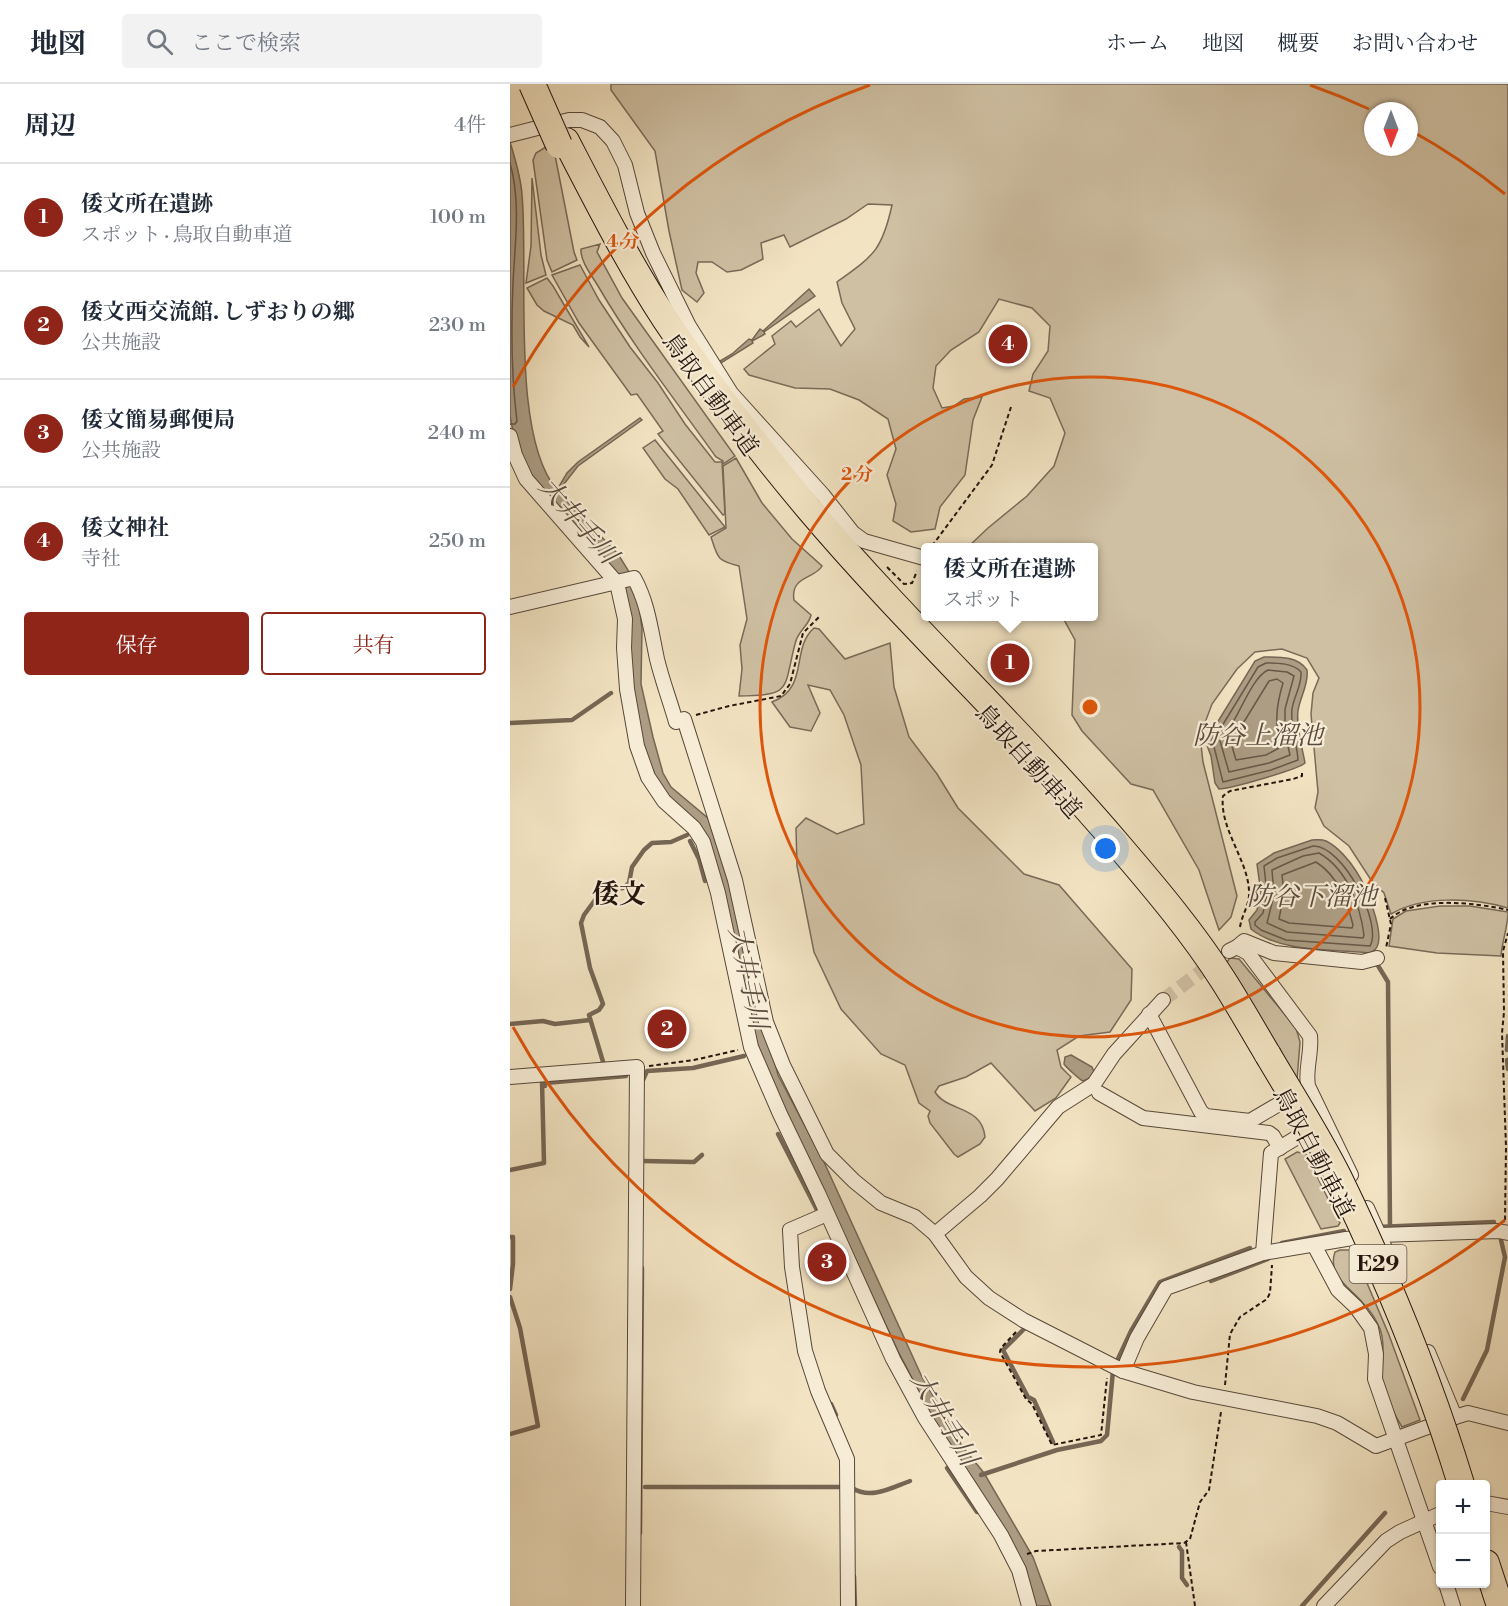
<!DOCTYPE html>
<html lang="ja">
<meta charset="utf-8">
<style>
:root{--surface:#fff;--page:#f2f2f3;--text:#1f2937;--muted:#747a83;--line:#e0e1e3;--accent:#8f2418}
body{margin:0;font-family:"Libre Bodoni","Noto Serif JP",serif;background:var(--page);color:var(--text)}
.controls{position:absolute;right:18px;bottom:18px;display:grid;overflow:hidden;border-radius:6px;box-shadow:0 2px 4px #0004}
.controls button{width:54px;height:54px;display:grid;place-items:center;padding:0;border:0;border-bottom:2px solid var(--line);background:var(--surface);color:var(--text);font:30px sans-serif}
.compass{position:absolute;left:854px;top:18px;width:54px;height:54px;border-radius:50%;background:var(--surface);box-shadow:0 2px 4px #0004;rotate:180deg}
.you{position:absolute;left:596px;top:765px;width:21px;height:21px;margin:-15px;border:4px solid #fff;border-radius:50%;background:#1a73e8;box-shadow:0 0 0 9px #1a73e833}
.badge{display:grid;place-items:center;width:39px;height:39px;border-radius:50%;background:var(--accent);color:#fff;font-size:20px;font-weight:700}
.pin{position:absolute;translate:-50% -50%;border:3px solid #fff;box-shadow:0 2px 6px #0006}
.popup{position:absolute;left:411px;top:459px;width:177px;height:78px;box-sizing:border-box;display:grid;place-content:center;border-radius:6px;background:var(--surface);filter:drop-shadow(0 2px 4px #0005);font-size:20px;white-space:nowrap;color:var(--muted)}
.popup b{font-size:22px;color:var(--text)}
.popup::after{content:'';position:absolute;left:50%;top:100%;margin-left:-12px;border:12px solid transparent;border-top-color:var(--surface)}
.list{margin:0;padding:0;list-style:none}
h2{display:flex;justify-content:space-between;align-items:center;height:78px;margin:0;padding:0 24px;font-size:26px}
h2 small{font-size:20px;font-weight:400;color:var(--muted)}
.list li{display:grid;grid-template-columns:39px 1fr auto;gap:18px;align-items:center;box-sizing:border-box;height:108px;padding:0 24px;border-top:2px solid var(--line)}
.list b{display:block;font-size:22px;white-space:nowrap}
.list p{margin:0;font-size:20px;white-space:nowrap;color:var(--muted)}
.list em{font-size:20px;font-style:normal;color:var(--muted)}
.actions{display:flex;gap:12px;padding:18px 24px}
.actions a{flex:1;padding:14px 0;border:2px solid var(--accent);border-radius:6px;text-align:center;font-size:21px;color:var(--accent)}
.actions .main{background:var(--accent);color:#fff}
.icon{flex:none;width:33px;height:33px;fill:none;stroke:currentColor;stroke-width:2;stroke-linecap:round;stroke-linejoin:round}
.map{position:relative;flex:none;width:998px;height:1522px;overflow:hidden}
header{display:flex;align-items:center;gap:36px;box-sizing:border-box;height:84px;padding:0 30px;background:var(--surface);border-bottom:2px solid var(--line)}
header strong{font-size:28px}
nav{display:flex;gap:33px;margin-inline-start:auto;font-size:21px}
.search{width:420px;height:54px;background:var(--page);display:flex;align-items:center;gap:15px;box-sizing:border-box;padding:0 21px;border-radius:6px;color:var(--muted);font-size:22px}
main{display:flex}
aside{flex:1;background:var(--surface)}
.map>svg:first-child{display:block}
</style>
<header>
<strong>地図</strong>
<div class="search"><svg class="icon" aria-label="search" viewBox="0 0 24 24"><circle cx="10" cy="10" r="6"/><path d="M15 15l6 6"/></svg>ここで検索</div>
<nav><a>ホーム</a><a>地図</a><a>概要</a><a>お問い合わせ</a></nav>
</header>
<main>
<aside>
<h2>周辺<small>4件</small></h2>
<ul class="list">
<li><span class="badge">1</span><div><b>倭文所在遺跡</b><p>スポット · 鳥取自動車道</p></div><em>100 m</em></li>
<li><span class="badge">2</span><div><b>倭文西交流館. しずおりの郷</b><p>公共施設</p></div><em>230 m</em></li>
<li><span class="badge">3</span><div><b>倭文簡易郵便局</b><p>公共施設</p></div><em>240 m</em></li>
<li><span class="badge">4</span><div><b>倭文神社</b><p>寺社</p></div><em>250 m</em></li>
</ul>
<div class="actions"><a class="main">保存</a><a>共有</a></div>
</aside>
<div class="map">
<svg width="998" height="1522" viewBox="0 0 998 1522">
<rect width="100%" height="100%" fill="#f2e3c2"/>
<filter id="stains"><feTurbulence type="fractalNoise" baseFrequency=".00333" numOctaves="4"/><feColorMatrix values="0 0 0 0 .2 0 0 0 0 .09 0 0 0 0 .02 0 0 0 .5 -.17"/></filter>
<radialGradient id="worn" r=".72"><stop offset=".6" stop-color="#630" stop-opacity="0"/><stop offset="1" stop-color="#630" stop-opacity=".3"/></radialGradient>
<!-- green -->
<g fill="#cfc0a3" stroke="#796a58" stroke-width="1.5" fill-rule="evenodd">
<path d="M101,0H998V824C963,814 913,811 881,830L874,809L861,796L839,762L814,742L805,724L808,708L801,630L803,609L809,594L797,574L772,565L745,568L727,585L702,620L690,652L693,678L727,812L721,833L709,846L689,786L643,706L621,700L572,647L562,631L565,556L553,534L547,533L584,532V464L458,463L478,444L517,412L544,382L555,349L540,314L519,307L523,290L538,267L540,242L522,224L489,215L469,248L441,266L426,282L423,304L432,324L444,322L454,315L472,313L463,336L455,391L430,423L425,445L401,448L383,437L386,420L377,391L386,365L378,335L349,316L320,305L285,304L239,291L234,285L265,260L262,252L281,237L286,243L309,225L331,262L345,245L332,219L327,198C363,172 372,167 382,121L358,120L336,135L280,163L274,151L251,159L253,175L231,186L217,188L202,178H188L186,189L194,209L187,218L172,206L159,147L145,67L101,6ZM863,27H899V63H863Z"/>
<path d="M39,61H43L64,168L67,176L42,188L37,176L23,76L26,69Z"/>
<path d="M22,94L31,171L36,191L16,199L21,162Z"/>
<path d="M90,160L87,168L112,214L225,372L213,380V377L206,373C166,317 123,262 88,202C82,192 70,177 71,165Z"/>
<path d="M70,181L89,216L120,263L148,299L175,340L205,378H212L215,430L213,431L148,350L153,347L127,310L121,311L69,239L42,191Z"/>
<path d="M37,194L43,202L79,263L70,253L63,241L34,227L27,221L17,204Z"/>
<path d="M145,356L215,443L199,451L168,405L155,395L133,364Z"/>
<path d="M226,374L252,419L282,455L312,482C305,495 280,492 284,516L301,531C299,542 288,546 285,560C273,606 283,611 229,612L232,585L230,561L237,535L229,482C207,476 208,475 201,453L216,444L213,382Z"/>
<path d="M304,544L309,545L335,575L380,559L384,603L399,653L427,690L448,724L514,790L549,801L622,885L621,916L600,948L569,952L547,966L551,983L561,993L546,1014L525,1027L481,979L456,993L429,1002L425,1008C437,1028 472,1021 475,1053L470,1060L448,1073L444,1070L420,1039L418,1032L420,1027L409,1019L395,981L371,970L331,925L304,868L287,782L286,744L296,734L327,750L354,740L351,681L334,631L320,606L298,601L310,629L301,647L280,643L262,618C300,604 280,565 304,544Z"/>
<path d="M930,822H960L998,828C998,843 992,857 991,872L927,869L879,862L883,835L896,827Z"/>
<path d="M720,874L729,875L786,944L790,958L787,996L715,881Z"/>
<path d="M787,1068L796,1070L830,1139L828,1142L811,1145L775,1075Z"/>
<path d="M830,1166H843L879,1251L910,1336L892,1343C885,1332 877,1313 873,1300C869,1283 877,1263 870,1245C866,1235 859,1225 852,1218C839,1203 817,1191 825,1168Z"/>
</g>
<!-- water -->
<g fill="#ac9d84" stroke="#756654" stroke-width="1.5">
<path d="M0,58C5,75 11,93 12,111C19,187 0,351 47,406L57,389L68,378L130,334L132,336L68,382L54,400L53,410L55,415L108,470L121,491L128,512L132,545L131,600L143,653L153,689L161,703L199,735L215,777L268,991L314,1078L412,1293L452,1362L474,1389L523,1473L541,1522H525L506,1469L465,1398L429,1346L388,1267L326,1133L253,982L238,935L209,792L150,706L130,654L105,486L22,393L8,370L0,333Z"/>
<path d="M299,205L305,212L254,248L255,250L242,257L243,259L211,279L210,277L222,270L239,255L242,256L250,245L253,247Z"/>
<path d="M754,573C769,573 788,572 797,586C799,600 790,613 788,627C786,644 792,662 795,679C789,685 720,705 709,705L705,699L701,672L695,656L697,651L704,644L745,577Z"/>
<path d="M802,756C807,756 811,755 816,757C827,762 840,777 846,787C855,800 875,848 867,863C865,867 863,867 860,869C822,865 771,869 741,845L739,836L747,826L751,809L747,780L764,769Z"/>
<path d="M561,971L582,983L584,988L580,994L573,997C570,996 556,983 554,980L555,973Z"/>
</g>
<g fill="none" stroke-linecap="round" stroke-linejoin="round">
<!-- shore -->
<g stroke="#685848" stroke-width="1.5">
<path d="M0,79C11,118 5,159 3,199C1,245 1,290 7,337L5,340H0"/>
<path d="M756,579C768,579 783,579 791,588C792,601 784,612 782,625C780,642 787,659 788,676L761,686L713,698L702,655L709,647L748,583Z"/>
<path d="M758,586L777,588L784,592L775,625V649L780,671L759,679L719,688L710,657C726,642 740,594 758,586Z"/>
<path d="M767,595L773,599C765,626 766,636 769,664L756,671L726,676L721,659L759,597Z"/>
<path d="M803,762C833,761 873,840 860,862L776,856L751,846L745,841V838L753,829L757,810L754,782L767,774Z"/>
<path d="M809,769C837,785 850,821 854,851L853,854L777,848L757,839L764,811L762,786L793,772Z"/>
<path d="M806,778C828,792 837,817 843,841L842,844L779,839L769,835L774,809L772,791Z"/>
</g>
<!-- stream -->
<g stroke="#756654" stroke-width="4.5">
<path d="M0,639L62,636L101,609"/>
<path d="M180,757L189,775L195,797"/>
<path d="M867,880L878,898L880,1142"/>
<path d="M0,940L33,937L45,940L80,936"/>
<path d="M997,966L998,952"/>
<path d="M997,976L998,985"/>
<path d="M94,981L79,931L89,926L93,920L80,884L71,839L74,831L85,816L98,806L113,804L119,799L122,783L134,766L142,759L161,758L177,751"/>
<path d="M133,996L137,987L183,984L234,972"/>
<path d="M35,1002V999L116,992"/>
<path d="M268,1050L307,1126"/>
<path d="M133,1077L184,1078L192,1071"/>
<path d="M0,1086L34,1079L32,997L36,996"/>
<path d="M867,1143L984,1138"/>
<path d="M0,1153H3V1180L0,1205"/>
<path d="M772,1159L834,1147"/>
<path d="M701,1197L758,1175"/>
<path d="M0,1213L10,1244L28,1342L0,1350"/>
<path d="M514,1245L493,1266L518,1313L524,1316L543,1358"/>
<path d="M607,1277L621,1247L650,1198L740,1164"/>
<path d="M953,1315L977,1266L995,1173L991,1156"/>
<path d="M321,1320L326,1331"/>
<path d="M437,1384L467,1428"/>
<path d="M471,1391L547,1366L591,1357L597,1351L603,1287"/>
<path d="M135,1403H332"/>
<path d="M342,1404C361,1416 381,1404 400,1397"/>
<path d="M130,1449L132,1184"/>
<path d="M669,1463L672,1467V1494L677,1501"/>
<path d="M344,1492L345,1522"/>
<path d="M792,1522L875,1429"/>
</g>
<!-- street-tunnel -->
<path stroke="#d3c4a7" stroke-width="14" stroke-dasharray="14 7" stroke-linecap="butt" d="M653,916L705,877"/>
<!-- street casing -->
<g stroke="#57483a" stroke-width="16">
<g id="street">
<path d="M0,51L59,36H72L90,43L103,57L115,81L127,129L143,169L179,242L221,309L313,411L343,449L354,457L414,474"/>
<path d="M0,352L5,371L16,395L107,499L115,535L114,564L117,605L127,662L138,693L154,717L184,744L193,758L208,809L241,963L270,1030L308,1109L383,1275L415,1334L491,1451L509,1486L519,1522"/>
<path d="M0,523L124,494C138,519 141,547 147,575C152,596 160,617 166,638L174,635L225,796L256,938L273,981L317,1070L344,1097L371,1119L405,1133L425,1150L456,1193L479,1214L513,1236L613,1287L683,1308L807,1332L827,1339L866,1362L945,1333L958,1329L998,1339"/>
<path d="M727,863L734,857L764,869L852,878L867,874"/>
<path d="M719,867L727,863L738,869L800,952C802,969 795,985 798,1002L841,1091"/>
<path d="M639,930L691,1028L696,1032L740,1037L786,1010"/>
<path d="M0,993L127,983L123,1522"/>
<path d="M589,1009L633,1034L759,1049L763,1052L770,1064"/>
<path d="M857,1124L879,1173"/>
<path d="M317,1130L280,1146L282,1183L295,1267L308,1307L337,1375L338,1522"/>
<path d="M425,1150L470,1112L487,1095L548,1023L584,1000L604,970L653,916"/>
<path d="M804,1161L828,1206L846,1223L861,1244L866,1270L865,1295L930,1483"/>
<path d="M753,1169L761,1069L806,1042"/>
<path d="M918,1268L945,1333"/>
<path d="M613,1287L627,1254L656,1204L753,1169L836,1155L870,1151L988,1147L998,1149"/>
<path d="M976,1419L998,1423"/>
<path d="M936,1500L943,1522"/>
<path d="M814,1522L876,1457L890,1448L930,1430"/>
</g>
</g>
<!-- highway casing -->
<g stroke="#23140d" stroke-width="28">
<g id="highway">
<path d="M56,57C87,117 118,178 155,235C199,301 248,364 299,425C398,542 511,646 610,763C646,805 683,849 713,896C729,921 743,946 758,971"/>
<path d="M976,1479L990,1522"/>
</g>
</g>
<!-- path -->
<g stroke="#23140d" stroke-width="2" stroke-dasharray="4.5 3" stroke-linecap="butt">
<path d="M422,462L482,381L501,323"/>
<path d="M377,483L394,500L402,499L407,487"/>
<path d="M186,631L219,622L271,612L280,600L293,549L309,533"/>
<path d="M875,814L881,840L876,864"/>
<path d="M880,835C905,811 967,819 998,826"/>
<path d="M730,843C732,830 740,821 739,807C738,776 709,744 713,712L720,707L783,695L792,692V687"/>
<path d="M139,982L184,976L228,966"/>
<path d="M995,1136L996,1063L992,949L994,928L993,867L998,849"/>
<path d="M506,1248L491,1264L490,1268L516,1315L522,1320L542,1361L591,1351L597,1294"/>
<path d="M715,1301L720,1250L730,1233L757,1215L760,1209L762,1181"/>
<path d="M676,1458L685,1522"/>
<path d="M517,1470L526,1467L674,1459L680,1455L690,1418L699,1406L711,1328"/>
</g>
<!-- street -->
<use href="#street" stroke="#f7edd7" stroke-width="14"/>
<!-- highway -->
<use href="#highway" stroke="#f2e3c2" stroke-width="26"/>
<!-- highway-bridge casing -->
<g stroke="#23140d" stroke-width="28" stroke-linecap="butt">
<g id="highway-bridge">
<path d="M22,0L49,61"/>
<path d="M758,971C782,1012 808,1052 829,1094C876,1191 920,1298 951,1400"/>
</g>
</g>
<!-- highway-bridge -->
<use href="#highway-bridge" stroke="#f2e3c2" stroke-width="26"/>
</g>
<!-- distance rings -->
<g fill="none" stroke="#de560c" stroke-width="3">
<circle cx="580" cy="623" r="330"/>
<path d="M995 1136A660 660 0 0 1 3 943M3 303A660 660 0 0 1 360 1M800 1A660 660 0 0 1 859 25M900 46A660 660 0 0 1 995 110"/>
</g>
<g text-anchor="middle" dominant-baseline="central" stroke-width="4.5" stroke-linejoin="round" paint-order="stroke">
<!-- shield labels -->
<rect fill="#f7edd7" stroke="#63554a" stroke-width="1.5" x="839.5" y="1161" width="57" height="38" rx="4.5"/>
<g font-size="22" font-weight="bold" fill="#23140d">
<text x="868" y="1180">E29</text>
</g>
<!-- street labels -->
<g font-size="24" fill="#23140d" stroke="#f7edd7">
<text transform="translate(200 311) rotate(54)">鳥取自動車道</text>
<text transform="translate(518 678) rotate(48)">鳥取自動車道</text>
<text transform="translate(803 1069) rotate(62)">鳥取自動車道</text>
</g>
<!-- water labels -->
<g font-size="26" font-style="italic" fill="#5a4b3d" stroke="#f7edd7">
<text transform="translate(68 437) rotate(49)">大井手川</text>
<text x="748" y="652">防谷上溜池</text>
<text x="802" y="813">防谷下溜池</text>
<text transform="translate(238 894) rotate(78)">大井手川</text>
<text transform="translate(434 1335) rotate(59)">大井手川</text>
</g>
<!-- quarter labels -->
<g font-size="27" font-weight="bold" fill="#23140d" stroke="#f7edd7">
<text x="109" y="811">倭文</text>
</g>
</g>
<circle cx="580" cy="623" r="9" fill="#de560c" stroke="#f7edd7" stroke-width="3"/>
<g font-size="18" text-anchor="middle" font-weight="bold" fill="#de560c" stroke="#f7edd7" stroke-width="4.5" stroke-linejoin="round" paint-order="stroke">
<text x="113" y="163">4 分</text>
<text x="347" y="396">2 分</text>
</g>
<rect width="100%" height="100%" filter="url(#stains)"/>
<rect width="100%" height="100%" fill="url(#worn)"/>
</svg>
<div class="controls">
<button>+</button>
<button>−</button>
</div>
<svg class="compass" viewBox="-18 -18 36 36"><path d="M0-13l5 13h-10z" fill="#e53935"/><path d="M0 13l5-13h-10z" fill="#747a83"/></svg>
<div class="you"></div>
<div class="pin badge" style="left:500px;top:579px">1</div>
<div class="popup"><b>倭文所在遺跡</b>スポット</div>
<div class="pin badge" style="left:157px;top:945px">2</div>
<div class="pin badge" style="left:317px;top:1178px">3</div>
<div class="pin badge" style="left:498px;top:260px">4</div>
</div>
</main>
